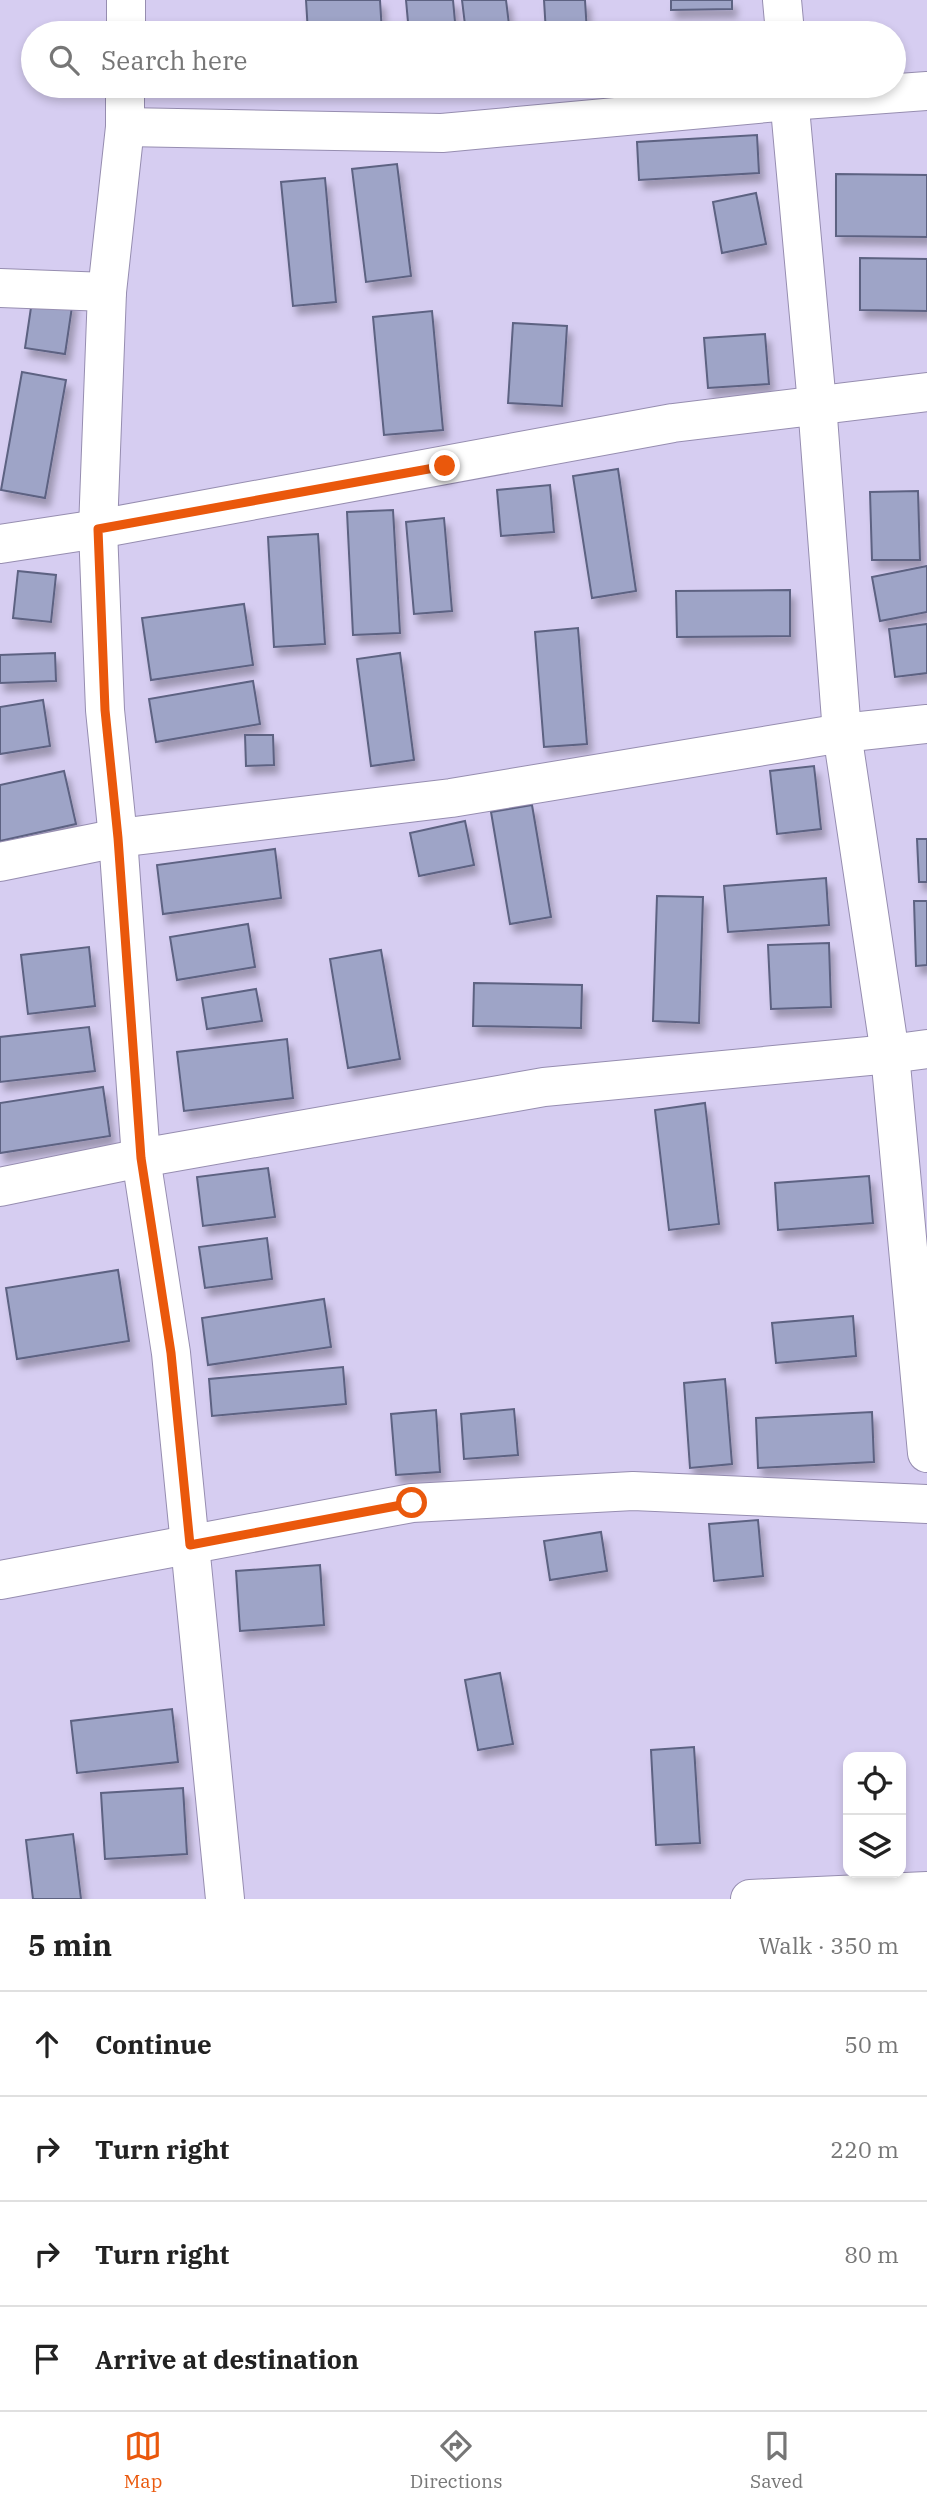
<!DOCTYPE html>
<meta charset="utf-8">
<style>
:root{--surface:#fff;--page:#f6f6f6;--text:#222;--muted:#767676;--line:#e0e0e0;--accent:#ea580c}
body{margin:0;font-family:"IBM Plex Serif",serif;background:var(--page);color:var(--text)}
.controls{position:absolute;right:21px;bottom:21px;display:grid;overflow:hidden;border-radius:14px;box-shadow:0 4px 10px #0003}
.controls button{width:63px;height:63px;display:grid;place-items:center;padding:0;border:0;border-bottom:2px solid var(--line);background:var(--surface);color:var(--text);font:35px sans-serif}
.stop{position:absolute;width:21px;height:21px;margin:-16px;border:5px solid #ea580c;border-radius:50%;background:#fff}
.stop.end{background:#ea580c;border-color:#fff;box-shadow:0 2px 7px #0008}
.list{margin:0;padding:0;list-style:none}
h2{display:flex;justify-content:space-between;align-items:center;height:91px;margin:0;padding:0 28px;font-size:30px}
h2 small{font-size:23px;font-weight:400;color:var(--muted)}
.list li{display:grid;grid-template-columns:46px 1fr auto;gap:21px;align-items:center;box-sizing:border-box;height:105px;padding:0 28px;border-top:2px solid var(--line)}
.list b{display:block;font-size:26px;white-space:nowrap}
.list em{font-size:23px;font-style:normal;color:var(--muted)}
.icon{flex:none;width:38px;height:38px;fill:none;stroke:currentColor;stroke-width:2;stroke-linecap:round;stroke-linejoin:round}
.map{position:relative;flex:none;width:927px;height:1899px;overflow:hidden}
.search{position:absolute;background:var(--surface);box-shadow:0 4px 10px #0003;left:21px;right:21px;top:21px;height:77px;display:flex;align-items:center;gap:18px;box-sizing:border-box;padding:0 24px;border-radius:38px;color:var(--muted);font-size:26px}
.sheet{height:511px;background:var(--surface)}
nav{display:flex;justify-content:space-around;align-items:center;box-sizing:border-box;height:98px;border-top:2px solid var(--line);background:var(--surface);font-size:19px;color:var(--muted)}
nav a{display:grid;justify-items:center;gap:4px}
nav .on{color:var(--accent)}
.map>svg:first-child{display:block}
</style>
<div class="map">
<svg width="927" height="1899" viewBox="0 0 927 1899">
<defs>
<filter id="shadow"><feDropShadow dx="4.5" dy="8" stdDeviation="3.5" flood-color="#0004"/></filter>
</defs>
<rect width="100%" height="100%" fill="#d6cdf1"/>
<!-- building -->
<g fill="#9ea4c7" stroke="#5d6282" stroke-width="2" filter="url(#shadow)">
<path d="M306,0H380L382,33H308Z"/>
<path d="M406,0H453L456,33H409Z"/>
<path d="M462,0H506L510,33H466Z"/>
<path d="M544,0H585L587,33H546Z"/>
<path d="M671,0H732V9L671,10Z"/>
<path d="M757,135L759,173L639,180L637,142Z"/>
<path d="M397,164L411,276L366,282L352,169Z"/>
<path d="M836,174L927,175V237L836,236Z"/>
<path d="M325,178L336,302L293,306L281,182Z"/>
<path d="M756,193L766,244L722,253L713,202Z"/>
<path d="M860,258L927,259V311L860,310Z"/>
<path d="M33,294L73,300L65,354L25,348Z"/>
<path d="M432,311L443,430L384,435L373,317Z"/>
<path d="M513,323L567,326L562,406L508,403Z"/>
<path d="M765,334L769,384L708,388L704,338Z"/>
<path d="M22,372L66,380L45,498L1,490Z"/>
<path d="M618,469L636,591L592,598L573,476Z"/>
<path d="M550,485L554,532L501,536L497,490Z"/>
<path d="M918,491L920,560H872L870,492Z"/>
<path d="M393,510L400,633L353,635L347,512Z"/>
<path d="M444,518L452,611L414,614L406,522Z"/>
<path d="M318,534L325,644L274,647L268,537Z"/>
<path d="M927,566V612L880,621L872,577Z"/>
<path d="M18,571L56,575L51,622L13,618Z"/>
<path d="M790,590V636L677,637L676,591Z"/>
<path d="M244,604L253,665L151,680L142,618Z"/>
<path d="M927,624V673L895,677L889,629Z"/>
<path d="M578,628L587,744L544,747L535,632Z"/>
<path d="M55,653L56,681L0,683V655Z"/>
<path d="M400,653L414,760L371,766L357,659Z"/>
<path d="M253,681L260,724L156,742L149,699Z"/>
<path d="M43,700L50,746L0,754V707Z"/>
<path d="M245,735H273L274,765L246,766Z"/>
<path d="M814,766L821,829L777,834L770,771Z"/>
<path d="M64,771L76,824L0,841V785Z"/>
<path d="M532,805L551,917L510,924L491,812Z"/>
<path d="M465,821L474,865L419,876L410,833Z"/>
<path d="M917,839H927V882H919Z"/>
<path d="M275,849L281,898L163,914L157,865Z"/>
<path d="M826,878L829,925L728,932L724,886Z"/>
<path d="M657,896L703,897L699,1023L653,1021Z"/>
<path d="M914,901H927V965L916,966Z"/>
<path d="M248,924L255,967L177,980L170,937Z"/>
<path d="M829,943L831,1007L771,1009L768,945Z"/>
<path d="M89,947L95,1006L28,1014L21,955Z"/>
<path d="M381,950L400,1059L348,1068L330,959Z"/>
<path d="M474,983L582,985L581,1028L473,1026Z"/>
<path d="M256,989L262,1021L207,1029L202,998Z"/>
<path d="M89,1027L95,1071L0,1082V1037Z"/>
<path d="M287,1039L293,1098L184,1111L177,1052Z"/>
<path d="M103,1087L110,1136L0,1153V1103Z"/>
<path d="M705,1103L719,1224L669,1230L655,1110Z"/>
<path d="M268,1168L275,1217L203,1226L197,1177Z"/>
<path d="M869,1176L873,1223L778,1230L775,1183Z"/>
<path d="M267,1238L272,1279L205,1288L199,1247Z"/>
<path d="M118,1270L129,1341L17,1359L6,1288Z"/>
<path d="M324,1299L331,1347L208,1365L202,1318Z"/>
<path d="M853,1316L856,1356L776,1363L772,1323Z"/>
<path d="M343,1367L346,1404L212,1416L209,1379Z"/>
<path d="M725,1379L732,1464L690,1468L684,1383Z"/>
<path d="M514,1409L518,1455L464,1459L461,1414Z"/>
<path d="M436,1410L440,1472L396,1475L391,1414Z"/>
<path d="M872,1412L874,1462L758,1468L756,1418Z"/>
<path d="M758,1520L763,1576L714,1581L709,1524Z"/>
<path d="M601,1532L607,1571L550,1580L544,1541Z"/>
<path d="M320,1565L324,1625L240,1631L236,1571Z"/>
<path d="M500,1673L513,1744L478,1750L465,1680Z"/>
<path d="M172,1709L178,1762L77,1773L71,1721Z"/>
<path d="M694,1747L700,1843L656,1845L651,1750Z"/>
<path d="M183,1788L187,1854L105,1859L101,1793Z"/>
<path d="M73,1834L81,1899H33L26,1840Z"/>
</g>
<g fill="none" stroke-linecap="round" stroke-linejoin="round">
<!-- minor casing -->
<g stroke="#968db0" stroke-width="40">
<g id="minor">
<path d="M782,0L785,33"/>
<path d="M126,33V0"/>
<path d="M125,86V127L107,292L98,529L105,710L118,838L141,1158L171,1353L225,1899"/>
<path d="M788,86L817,404L842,733L890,1054L927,1453"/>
<path d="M125,127L442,133L789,101L927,91"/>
<path d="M0,288L107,292"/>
<path d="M0,544L98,529L673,423L927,392"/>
<path d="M0,862L118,838L451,798L842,733L927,724"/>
<path d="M0,1187L141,1158L544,1087L890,1054L927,1049"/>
<path d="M0,1580L412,1503L633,1491L927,1504"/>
<path d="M750,1899L927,1891"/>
</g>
</g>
<!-- minor -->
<use href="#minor" stroke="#fff" stroke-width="38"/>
</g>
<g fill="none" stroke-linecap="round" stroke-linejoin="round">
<!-- route -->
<path stroke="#ea580c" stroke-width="9" d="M412,1503L190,1545L171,1353L141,1158L118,838L105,710L98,529L445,466"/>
</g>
</svg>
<div class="controls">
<button><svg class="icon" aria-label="locate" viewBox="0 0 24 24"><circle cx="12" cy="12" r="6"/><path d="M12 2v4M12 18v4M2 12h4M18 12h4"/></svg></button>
<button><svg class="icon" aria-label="layers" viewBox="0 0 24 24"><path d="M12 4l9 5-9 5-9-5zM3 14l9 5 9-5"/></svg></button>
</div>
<div class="stop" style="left:412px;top:1503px"></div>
<div class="stop end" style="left:445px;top:466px"></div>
<div class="search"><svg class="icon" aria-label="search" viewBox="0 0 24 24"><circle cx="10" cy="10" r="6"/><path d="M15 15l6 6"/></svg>Search here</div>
</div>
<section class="sheet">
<h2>5 min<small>Walk · 350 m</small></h2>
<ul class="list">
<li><svg class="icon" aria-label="ahead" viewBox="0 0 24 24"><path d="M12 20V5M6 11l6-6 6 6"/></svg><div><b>Continue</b></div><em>50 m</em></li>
<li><svg class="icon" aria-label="right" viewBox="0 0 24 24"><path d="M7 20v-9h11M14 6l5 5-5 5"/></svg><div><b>Turn right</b></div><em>220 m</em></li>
<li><svg class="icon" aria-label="right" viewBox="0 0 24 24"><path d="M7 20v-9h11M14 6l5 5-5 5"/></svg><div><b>Turn right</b></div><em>80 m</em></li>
<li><svg class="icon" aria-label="arrive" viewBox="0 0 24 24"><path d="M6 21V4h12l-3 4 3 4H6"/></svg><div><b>Arrive at destination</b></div></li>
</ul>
</section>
<nav>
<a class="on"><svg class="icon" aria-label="map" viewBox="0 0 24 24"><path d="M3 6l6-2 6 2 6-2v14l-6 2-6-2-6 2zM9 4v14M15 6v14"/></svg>Map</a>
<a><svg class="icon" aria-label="directions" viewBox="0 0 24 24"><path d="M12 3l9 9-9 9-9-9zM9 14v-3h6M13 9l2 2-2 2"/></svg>Directions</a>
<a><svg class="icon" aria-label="saved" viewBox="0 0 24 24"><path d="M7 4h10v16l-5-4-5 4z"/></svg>Saved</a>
</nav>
